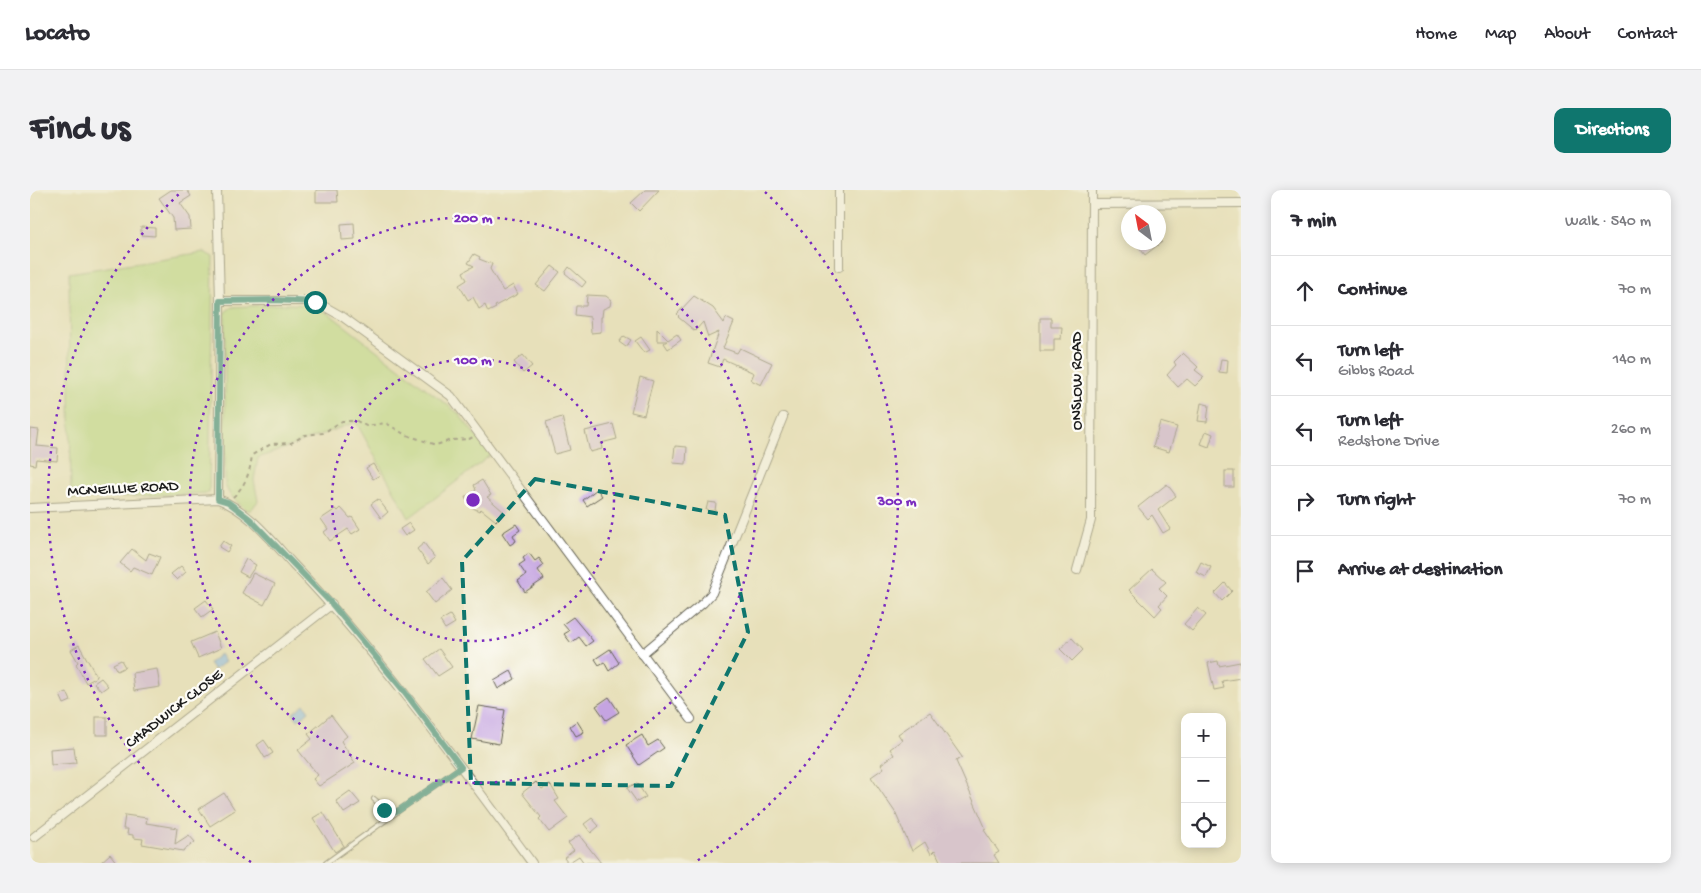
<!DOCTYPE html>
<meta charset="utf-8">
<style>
:root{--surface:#fff;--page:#f2f2f3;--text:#2b2b33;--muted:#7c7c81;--line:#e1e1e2;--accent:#0f766e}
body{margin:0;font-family:"Gochi Hand",sans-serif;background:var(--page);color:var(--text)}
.controls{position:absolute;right:15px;bottom:15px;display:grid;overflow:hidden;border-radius:10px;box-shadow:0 2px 12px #0003}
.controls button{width:45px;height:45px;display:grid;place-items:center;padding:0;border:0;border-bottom:1px solid var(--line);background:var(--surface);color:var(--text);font:25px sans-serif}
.compass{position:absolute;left:1091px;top:15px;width:45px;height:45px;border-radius:50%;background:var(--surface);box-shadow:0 2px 12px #0003;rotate:328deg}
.stop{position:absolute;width:15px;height:15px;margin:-11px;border:4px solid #0f766e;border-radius:50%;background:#fff}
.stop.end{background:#0f766e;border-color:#fff;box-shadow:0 1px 5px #0008}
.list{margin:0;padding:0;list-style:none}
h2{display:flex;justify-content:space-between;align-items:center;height:65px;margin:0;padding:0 20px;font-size:21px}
h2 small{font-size:16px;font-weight:400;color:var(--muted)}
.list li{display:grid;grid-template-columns:32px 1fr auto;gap:15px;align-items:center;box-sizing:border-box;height:70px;padding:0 20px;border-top:1px solid var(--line)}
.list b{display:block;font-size:19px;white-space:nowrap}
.list p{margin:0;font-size:16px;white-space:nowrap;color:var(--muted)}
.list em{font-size:16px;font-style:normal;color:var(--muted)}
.icon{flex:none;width:28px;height:28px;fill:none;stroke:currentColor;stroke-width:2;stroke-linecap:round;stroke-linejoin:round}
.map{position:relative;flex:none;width:1211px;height:673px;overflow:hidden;border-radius:10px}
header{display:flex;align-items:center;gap:30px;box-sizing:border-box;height:70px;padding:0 25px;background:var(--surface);border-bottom:1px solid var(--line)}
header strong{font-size:24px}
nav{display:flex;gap:28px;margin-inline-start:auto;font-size:18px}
.intro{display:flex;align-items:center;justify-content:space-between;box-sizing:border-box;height:120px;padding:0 30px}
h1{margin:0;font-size:35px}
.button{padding:12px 22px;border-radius:10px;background:var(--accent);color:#fff;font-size:18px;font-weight:700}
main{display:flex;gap:30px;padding:0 30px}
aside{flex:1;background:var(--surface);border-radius:10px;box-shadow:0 2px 12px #0003}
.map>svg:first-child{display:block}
</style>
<header>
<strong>Locato</strong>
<nav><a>Home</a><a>Map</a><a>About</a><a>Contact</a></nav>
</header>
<div class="intro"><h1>Find us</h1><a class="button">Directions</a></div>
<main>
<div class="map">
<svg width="1211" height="673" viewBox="0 0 1211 673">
<rect width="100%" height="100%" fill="#fdfcf7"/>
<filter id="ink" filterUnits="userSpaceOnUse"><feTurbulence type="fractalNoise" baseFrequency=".02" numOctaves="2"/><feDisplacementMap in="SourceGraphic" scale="10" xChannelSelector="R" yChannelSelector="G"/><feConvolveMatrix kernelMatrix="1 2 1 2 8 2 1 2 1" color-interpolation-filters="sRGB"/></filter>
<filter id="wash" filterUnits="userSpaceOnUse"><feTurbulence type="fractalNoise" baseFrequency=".0096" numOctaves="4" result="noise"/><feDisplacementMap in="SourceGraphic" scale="20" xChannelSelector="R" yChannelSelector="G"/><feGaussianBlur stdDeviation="1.12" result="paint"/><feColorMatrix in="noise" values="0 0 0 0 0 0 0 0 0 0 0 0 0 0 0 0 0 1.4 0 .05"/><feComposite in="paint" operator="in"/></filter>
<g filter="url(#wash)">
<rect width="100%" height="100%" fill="#e7e0ba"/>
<!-- green -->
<g fill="#b5d982" stroke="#687a4f">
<path d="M174,62L183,67L179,303L41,309L39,83Z"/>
<path d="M255,114L281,115L298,123L428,223L461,265L379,328L326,232L228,268L224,290L228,311L221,320H216L200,305L195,295V122L202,117Z"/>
</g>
<!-- water -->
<g fill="#80b7ef" stroke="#4e6a86">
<path d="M190,464L195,472L184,480L179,473Z"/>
<path d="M274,514L279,521L268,530L263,523Z"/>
</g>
<g id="blocks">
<!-- building -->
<g fill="#c5a4e1">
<path d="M141,0H157L161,6L150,13L160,27L161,39L144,40L143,28L129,8Z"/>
<path d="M286,0H307L308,12H286Z"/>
<path d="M615,0H629L609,21L601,13Z"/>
<path d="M324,33L325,49L312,50L311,34Z"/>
<path d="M111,37L125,38V46L111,45Z"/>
<path d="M1105,52H1132L1115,65Z"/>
<path d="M444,64L450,67L449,69L462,74L460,79L473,101L483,95L488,104L465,116L466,118L458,122L455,115L449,119L443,107L438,110L429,95L437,90L433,82L444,76L438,73Z"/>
<path d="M522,76L530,82L515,101L506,95Z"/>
<path d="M539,77L556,92L552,97L535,83Z"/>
<path d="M557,105L576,106L581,110L580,116L573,119L572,127H571V142L561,143L560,127L545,125L546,116H556Z"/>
<path d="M664,106L683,118L694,133L696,128L704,132L693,158L707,163L710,158L742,173L731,195L721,190L724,183L693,169L690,177L678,173L689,142L678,147L673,132L665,141L648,127L649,126L647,124Z"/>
<path d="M1010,128H1021V137H1032L1031,149H1024V161H1010Z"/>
<path d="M627,139L638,150L647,144L651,150L638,159L634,153L637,151H627Z"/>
<path d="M594,146L601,150L596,157L589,152Z"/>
<path d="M611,147L620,160L614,163L605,151Z"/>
<path d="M1153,163L1168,177L1165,180L1174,187L1165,196L1157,189L1148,197L1137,185L1146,175L1144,172Z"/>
<path d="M493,165L502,176L493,183L484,172Z"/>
<path d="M1191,169L1198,170L1197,183L1189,182Z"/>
<path d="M610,187L623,191L614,225L601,222Z"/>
<path d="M1171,213L1179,215L1177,232L1168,231Z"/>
<path d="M532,227L540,260L525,264L516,232Z"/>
<path d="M1130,232L1147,237L1139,262L1123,257Z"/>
<path d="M583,234L587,249L571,253L572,259L560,262L555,241Z"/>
<path d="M0,239L9,240L7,256L28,258L27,271L6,269L5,275L0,274Z"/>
<path d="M1176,241L1183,244L1179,257L1171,254Z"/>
<path d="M645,256L657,257L656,274L643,273Z"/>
<path d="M343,274L350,285L343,289L336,278Z"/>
<rect x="1195" y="281" width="9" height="16"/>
<path d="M452,290L461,305L457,307L473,321L466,331L451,319L449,321L439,316L435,307L446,300L444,295Z"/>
<path d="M1137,294L1146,306L1128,320L1140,339L1133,343L1122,325L1118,329L1108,317Z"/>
<path d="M567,299L572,306L557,316L553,310Z"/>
<path d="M348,309L358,322L351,328L341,314Z"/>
<path d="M678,312L686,313L685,321L676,320Z"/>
<path d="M311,318L320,328L322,327L330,339L322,344L318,339L300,351L294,342L298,339L291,329L306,319L308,321Z"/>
<path d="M379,333L384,340L375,346L370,339Z"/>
<path d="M486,334L490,340L483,345L486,351L480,355L472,343Z"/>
<path d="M193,351L201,356L197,362L189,357Z"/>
<path d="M394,353L405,368L398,374L387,359Z"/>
<path d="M102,359L116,370L119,363L130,367L122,385L103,377L100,381L90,373Z"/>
<path d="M499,363L505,371L509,368L514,375L508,380L514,389L495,402L488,391L496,385L489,375L495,371L493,368Z"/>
<path d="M216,369L226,375L218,387L209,382Z"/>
<path d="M1171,372L1181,377L1176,387L1166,382Z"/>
<path d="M151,376L156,382L147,390L141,384Z"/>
<path d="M1122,379L1136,392L1129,398L1137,406L1129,415L1132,418L1125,426L1099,400Z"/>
<path d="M223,383L245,394L234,415L212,403Z"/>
<path d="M413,388L422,400L405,414L396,402Z"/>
<path d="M1195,393L1202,401L1192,411L1185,403Z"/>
<path d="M176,410L183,419L172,427L165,418Z"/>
<path d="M1168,418L1176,425L1162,441L1154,434Z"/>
<path d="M420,425L425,433L415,439L410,431Z"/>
<path d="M543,427L563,451L556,456L549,447L541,453L534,444L539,441L533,434Z"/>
<path d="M185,442L191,458L168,468L161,452Z"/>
<path d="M1042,448L1053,460L1042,471L1030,459Z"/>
<path d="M49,455L67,487L56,493L46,474L48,472L41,460Z"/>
<path d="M409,459L422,477L408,486L395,469Z"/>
<path d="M580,459L589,473L579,481L574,472L569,475L565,469Z"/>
<path d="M91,470L95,477L87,481L83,474Z"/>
<path d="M1188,471L1189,476L1210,472L1211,488L1192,491L1194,498L1184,500L1178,473Z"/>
<path d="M127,479L130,497L104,501L102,483Z"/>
<path d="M481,481L485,489L468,499L464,491Z"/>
<path d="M71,488L78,496L71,501L64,493Z"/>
<path d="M37,502L41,511L34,514L30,505Z"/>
<path d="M579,507L589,522L576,530L566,516Z"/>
<path d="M449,516L475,520L469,554L442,549Z"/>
<path d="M900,522L932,567L926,571L956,639L954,640L969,662L964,665L969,673H911L905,660L901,664L895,652L882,661L865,622L841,587L854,578L851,574L864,565L860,559L872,550L868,544Z"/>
<path d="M301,525L317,546L311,551L325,573L289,596L283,589L288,585L268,560L282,549L278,544Z"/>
<rect x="66" y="527" width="11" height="18"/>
<path d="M547,531L554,542L546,546L540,536Z"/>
<path d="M612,545L618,556L628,550L634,558L609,575L596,555Z"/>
<path d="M234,550L243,563L235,568L227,555Z"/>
<path d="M44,557L46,573L21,575L20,559Z"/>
<path d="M506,592L512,599L520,594L529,609L525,611L538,628L519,642L509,629L511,627L492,603Z"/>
<path d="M607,593L616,607L607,612L597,598Z"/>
<path d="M320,601L330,613L314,623L306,611Z"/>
<path d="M194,603L205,620L180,636L169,619Z"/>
<path d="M293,622L314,656L305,662L283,628Z"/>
<path d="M95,625L117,628L116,633L147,638L145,654L159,645L165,652L153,661L112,654L113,649L103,648V645L97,644L98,639H93Z"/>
<path d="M562,628L569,636L561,643L554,634Z"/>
<path d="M549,645L571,673H554L549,666L538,673L534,668L544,660L538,653Z"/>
<path d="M80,664L87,673H70Z"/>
</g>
</g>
</g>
<g filter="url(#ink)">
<use href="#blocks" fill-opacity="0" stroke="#636153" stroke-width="1"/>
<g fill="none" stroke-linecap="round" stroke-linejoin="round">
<!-- lane casing -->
<g stroke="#636153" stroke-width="6">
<g id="lane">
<path d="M344,609L358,622L368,621L431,577"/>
<path d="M296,673L367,622"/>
</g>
</g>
<!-- street casing -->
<g stroke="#636153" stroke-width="10">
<g id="street">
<path d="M187,0L190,111L188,309"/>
<path d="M1062,14L1211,13"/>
<path d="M809,77V0"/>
<path d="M190,111H280L290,114L313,127L421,206L661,529"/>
<path d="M0,318L188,309C218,320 241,350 262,373C351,466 426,570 502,673"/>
<path d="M1047,380L1061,330L1062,0"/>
<path d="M612,464L673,413L682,403L753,227"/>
<path d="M4,647L302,414"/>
</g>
</g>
<!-- path -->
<path stroke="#636153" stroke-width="2" stroke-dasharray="4 4" stroke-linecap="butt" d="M203,307C216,295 220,282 222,265L241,254L261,253L275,245L293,243L312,231H327L336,236L356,233L374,244L406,255L421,250L439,249L443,247"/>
<!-- lane -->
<use href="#lane" stroke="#fff" stroke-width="4"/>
<!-- street -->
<use href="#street" stroke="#fff" stroke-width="8"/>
</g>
</g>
<g fill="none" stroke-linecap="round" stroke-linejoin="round" filter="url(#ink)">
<!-- route -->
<path stroke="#0f766e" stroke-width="6" d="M285,112L244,110L190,111L188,309L198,312L220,329L302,414L374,501L431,577L368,621L358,622L354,620"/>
</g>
<!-- marked area -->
<path d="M0 0H1211V673H0ZM505,289L695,325L718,442L641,596L441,593L432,371Z" fill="#e7e0ba" fill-opacity=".55" fill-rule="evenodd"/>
<path fill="none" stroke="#0f766e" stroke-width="4" stroke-dasharray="10 6" stroke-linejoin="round" d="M505,289L695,325L718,442L641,596L441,593L432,371Z"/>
<!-- distance rings -->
<g fill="none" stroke="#7b2cbf" stroke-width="2.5" stroke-dasharray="2.5 5">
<circle cx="443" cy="310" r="141"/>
<circle cx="443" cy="310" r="283"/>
<path d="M221 672A424 424 0 0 1 151 2M735 2A424 424 0 0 1 665 672"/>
</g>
<g text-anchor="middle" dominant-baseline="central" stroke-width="4.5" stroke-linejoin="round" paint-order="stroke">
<!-- street labels -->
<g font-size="16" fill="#1c1c1c" stroke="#fdfcf7">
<text transform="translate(1048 191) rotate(-90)">ONSLOW ROAD</text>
<text transform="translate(93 300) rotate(-3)">MCNEILLIE ROAD</text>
<text transform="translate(145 520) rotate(-38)">CHADWICK CLOSE</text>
</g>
</g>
<circle cx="443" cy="310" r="8" fill="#7b2cbf" stroke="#fdfcf7" stroke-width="2.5"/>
<g font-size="15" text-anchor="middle" font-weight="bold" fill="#7b2cbf" stroke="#fdfcf7" stroke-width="4.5" stroke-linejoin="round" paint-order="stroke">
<text x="443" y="32">200 m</text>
<text x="443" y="174">100 m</text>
<text x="867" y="315">300 m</text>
</g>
</svg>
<div class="controls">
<button>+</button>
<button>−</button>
<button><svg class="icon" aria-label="locate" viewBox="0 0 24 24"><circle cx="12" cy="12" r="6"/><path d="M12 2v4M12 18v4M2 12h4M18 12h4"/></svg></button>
</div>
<svg class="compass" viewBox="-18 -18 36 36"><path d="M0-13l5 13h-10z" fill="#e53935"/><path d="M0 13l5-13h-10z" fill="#7c7c81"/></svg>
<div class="stop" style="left:285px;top:112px"></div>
<div class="stop end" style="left:354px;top:620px"></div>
</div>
<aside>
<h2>7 min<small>Walk · 540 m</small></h2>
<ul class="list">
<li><svg class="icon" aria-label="ahead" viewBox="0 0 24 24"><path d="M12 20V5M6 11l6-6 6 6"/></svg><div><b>Continue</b></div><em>70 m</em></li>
<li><svg class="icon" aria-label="left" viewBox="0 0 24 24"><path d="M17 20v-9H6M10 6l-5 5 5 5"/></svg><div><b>Turn left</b><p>Gibbs Road</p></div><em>140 m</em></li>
<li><svg class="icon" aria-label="left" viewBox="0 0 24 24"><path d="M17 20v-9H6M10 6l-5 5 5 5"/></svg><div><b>Turn left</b><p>Redstone Drive</p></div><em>260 m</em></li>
<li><svg class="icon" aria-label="right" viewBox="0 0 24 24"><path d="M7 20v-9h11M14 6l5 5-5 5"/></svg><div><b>Turn right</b></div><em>70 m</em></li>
<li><svg class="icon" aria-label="arrive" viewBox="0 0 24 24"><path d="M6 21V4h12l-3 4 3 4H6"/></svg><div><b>Arrive at destination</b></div></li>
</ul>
</aside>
</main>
